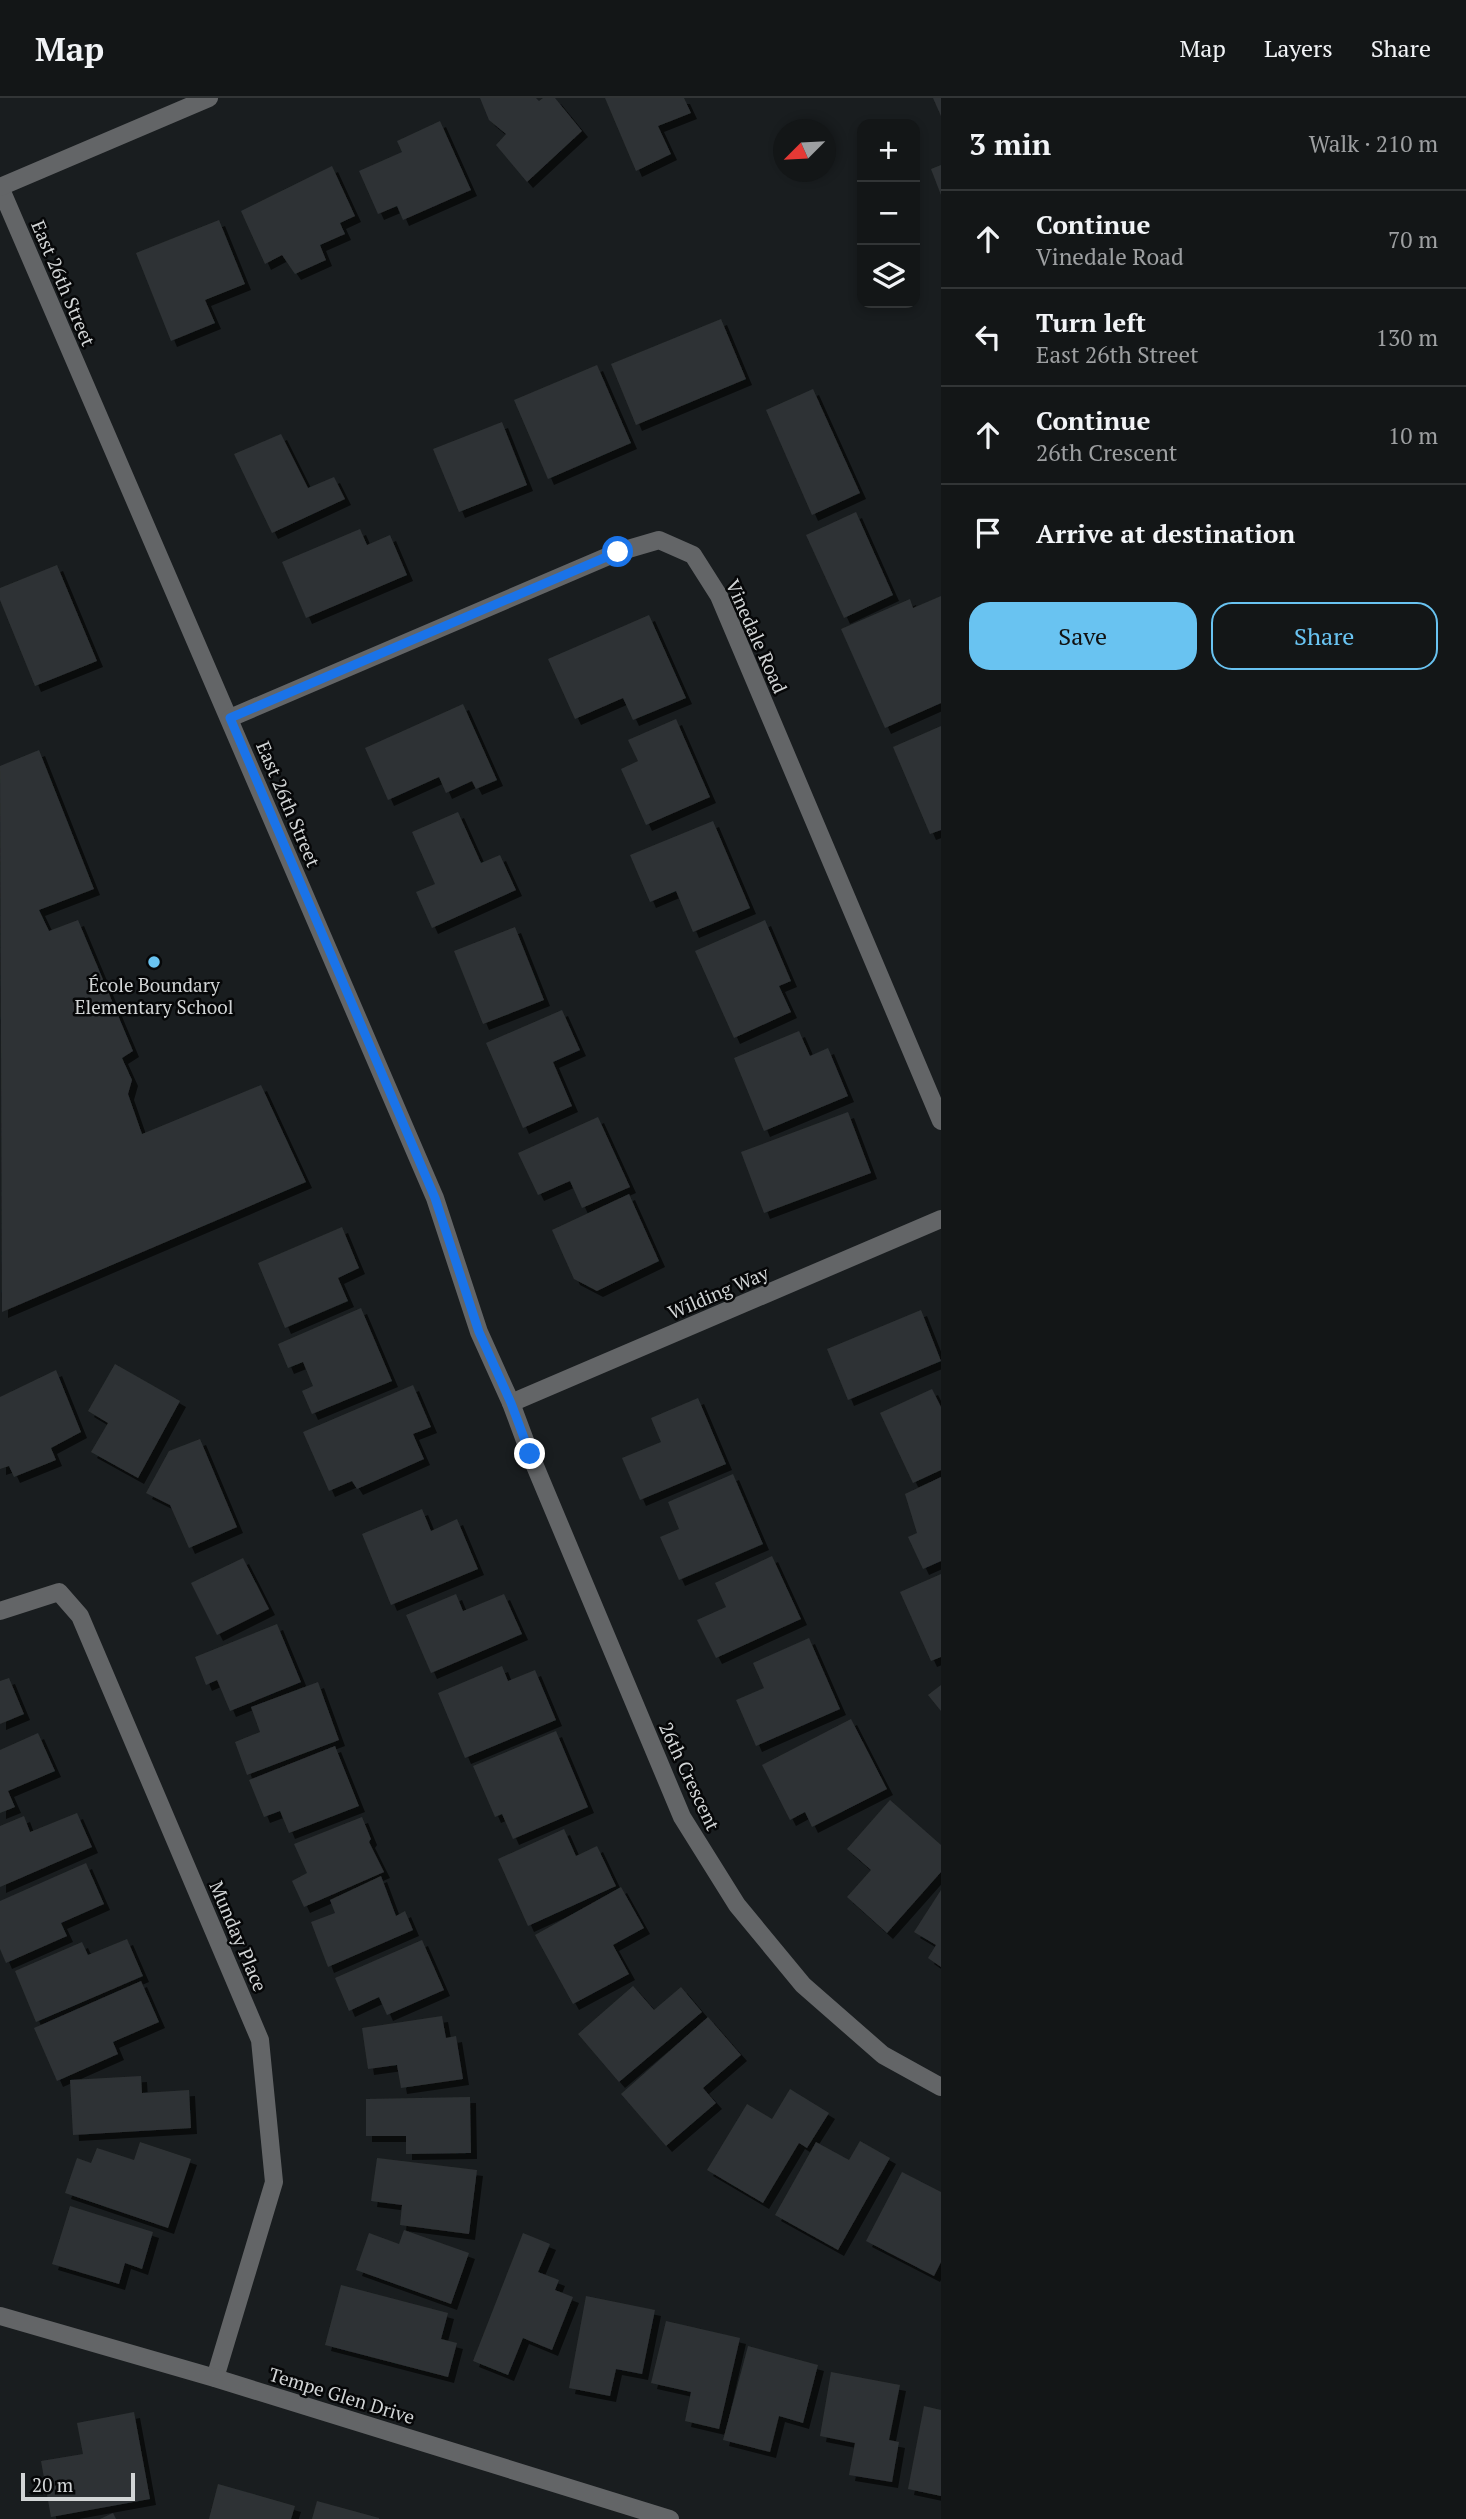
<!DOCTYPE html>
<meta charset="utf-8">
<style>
:root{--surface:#131617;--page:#202324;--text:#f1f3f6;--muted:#9d9fa1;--line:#323536;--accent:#69c3f1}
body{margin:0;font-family:"PT Serif",serif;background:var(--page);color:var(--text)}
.controls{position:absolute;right:21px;top:21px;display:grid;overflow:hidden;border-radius:14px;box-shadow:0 4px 10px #0003}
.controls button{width:63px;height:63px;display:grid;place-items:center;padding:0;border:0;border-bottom:2px solid var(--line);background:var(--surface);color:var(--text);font:35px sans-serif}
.compass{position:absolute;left:773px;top:21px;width:63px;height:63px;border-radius:50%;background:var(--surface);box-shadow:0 4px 10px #0003;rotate:246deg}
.scale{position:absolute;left:21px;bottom:18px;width:114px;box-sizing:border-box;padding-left:7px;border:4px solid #d2d5d6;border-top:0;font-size:19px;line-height:24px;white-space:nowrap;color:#d2d5d6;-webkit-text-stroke:5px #060708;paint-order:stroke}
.stop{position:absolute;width:21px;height:21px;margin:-16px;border:5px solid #1a73e8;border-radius:50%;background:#fff}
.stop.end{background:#1a73e8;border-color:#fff;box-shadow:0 2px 7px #0008}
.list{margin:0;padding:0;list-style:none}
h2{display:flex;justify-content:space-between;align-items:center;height:91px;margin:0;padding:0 28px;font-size:30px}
h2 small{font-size:23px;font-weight:400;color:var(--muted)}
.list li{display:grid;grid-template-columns:46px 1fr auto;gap:21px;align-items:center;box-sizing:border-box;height:98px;padding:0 28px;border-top:2px solid var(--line)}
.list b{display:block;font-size:26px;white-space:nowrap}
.list p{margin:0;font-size:23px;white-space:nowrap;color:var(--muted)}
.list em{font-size:23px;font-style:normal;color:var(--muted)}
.actions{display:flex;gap:14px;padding:21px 28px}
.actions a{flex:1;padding:16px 0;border:2px solid var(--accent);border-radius:21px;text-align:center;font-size:24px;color:var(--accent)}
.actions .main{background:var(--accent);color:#111}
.icon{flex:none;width:38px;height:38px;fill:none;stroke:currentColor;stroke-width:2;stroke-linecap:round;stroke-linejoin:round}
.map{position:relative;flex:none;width:941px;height:2421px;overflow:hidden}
header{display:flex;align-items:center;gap:42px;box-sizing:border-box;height:98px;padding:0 35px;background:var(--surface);border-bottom:2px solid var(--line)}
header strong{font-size:33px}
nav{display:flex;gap:38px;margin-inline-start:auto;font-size:24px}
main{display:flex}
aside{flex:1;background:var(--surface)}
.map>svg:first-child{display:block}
</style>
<header>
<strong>Map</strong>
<nav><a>Map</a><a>Layers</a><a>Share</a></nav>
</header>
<main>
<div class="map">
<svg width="941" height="2421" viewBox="0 0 941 2421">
<defs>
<filter id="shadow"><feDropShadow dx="6" dy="6" stdDeviation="0" flood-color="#0009"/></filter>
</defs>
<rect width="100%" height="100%" fill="#191d1f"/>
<!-- building -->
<g fill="#2e3234" filter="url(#shadow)">
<path d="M480,0H536L539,3L543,0H555L582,33L527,84L496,47L506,36L489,22Z"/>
<path d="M605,0H684L691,15L658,28L671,56L636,73Z"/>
<path d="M933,0H941V18Z"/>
<path d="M440,23L471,92L403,122L397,108L378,116L359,73L402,54L397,43Z"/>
<path d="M941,67V97L931,71Z"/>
<path d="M332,68L355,118L340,125L345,136L320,147L326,162L295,176L282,157L265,166L241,113Z"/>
<path d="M219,122L245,186L205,202L215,225L171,243L136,155Z"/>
<path d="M721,221L746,281L636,327L611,266Z"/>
<path d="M597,267L631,345L548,381L514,302Z"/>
<path d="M813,291L860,395L812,417L766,312Z"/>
<path d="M502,324L527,387L459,414L433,351Z"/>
<path d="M281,336L308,390L334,379L345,401L272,435L234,356Z"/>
<path d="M856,414L893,497L844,520L806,437Z"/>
<path d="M360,431L367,447L390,437L407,477L306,520L282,464Z"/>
<path d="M57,467L97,563L35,588L0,502V490Z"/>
<path d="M941,498V605L885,630L841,531L910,501L913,510Z"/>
<path d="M649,517L686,600L633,622L623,600L575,621L548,561Z"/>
<path d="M463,606L497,682L476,691L472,683L446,695L439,679L388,702L365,650Z"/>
<path d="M676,621L710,699L646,727L621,671L638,663L628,642Z"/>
<path d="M941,628V732L930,736L893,649Z"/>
<path d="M39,652L94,791L39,812L49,833L78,822L133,953L122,960L132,982L128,996L142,1036L261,987L306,1084L2,1214L0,668Z"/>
<path d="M458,714L481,765L500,757L516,792L432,830L416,794L435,786L412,734Z"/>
<path d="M713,723L750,810L693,834L676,793L650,804L630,757Z"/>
<path d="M765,822L791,883L779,888L791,914L734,940L695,853Z"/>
<path d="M515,829L544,902L483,926L454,853Z"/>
<path d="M562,912L580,952L553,964L572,1008L523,1030L486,945Z"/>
<path d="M799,933L810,958L828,950L848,998L764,1033L734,960Z"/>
<path d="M848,1014L871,1075L764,1115L741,1054Z"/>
<path d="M598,1019L630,1089L582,1110L570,1083L538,1097L518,1055Z"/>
<path d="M629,1096L659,1163L597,1193L574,1181L552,1132Z"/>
<path d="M342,1129L359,1170L338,1180L348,1203L285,1230L258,1165Z"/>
<path d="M361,1210L392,1283L312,1316L302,1293L313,1288L303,1264L288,1270L278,1246Z"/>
<path d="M921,1212L941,1263L848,1302L827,1251Z"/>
<path d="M115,1266L180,1303L138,1380L91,1354L108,1325L88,1313Z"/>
<path d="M56,1272L81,1334L51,1350L56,1362L14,1379L9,1368L0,1371V1299Z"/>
<path d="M413,1287L431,1329L413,1336L424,1361L357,1391L352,1383L329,1393L303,1334Z"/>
<path d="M932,1291L941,1309V1372L913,1385L880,1315Z"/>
<path d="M698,1300L726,1366L640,1402L622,1360L661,1344L651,1320Z"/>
<path d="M200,1341L237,1429L189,1450L170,1407L146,1395L169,1353Z"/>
<path d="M733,1376L763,1446L679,1482L660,1439L679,1431L668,1404Z"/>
<path d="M941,1379V1463L923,1471L908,1439L917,1435L905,1396Z"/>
<path d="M422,1411L431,1433L457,1421L478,1471L391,1507L362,1436Z"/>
<path d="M772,1458L801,1521L716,1560L697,1522L726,1509L715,1485Z"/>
<path d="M243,1460L269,1511L217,1537L191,1485Z"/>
<path d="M941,1476V1559L931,1563L900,1494Z"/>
<path d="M456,1496L463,1513L504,1496L522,1536L431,1575L406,1517Z"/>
<path d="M277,1526L301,1584L230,1613L217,1582L206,1587L195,1559Z"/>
<path d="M809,1540L840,1611L756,1648L736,1602L764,1590L753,1565Z"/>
<path d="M502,1568L508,1583L535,1572L556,1622L465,1660L438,1595Z"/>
<path d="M9,1580L24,1616L0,1626V1583Z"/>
<path d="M318,1584L339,1642L247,1677L235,1644L260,1634L251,1609Z"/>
<path d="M941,1587V1613L928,1597Z"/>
<path d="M851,1621L887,1691L812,1729L805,1714L790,1722L762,1667Z"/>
<path d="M556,1633L588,1709L513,1741L502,1716L495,1719L473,1668Z"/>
<path d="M38,1635L55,1673L8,1693L15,1709L0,1715V1652Z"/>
<path d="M335,1648L359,1708L289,1735L280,1713L264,1719L249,1682Z"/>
<path d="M890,1702L941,1747V1774L887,1835L847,1799L871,1772L847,1751Z"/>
<path d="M77,1715L92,1749L0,1789V1728L24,1718L30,1734Z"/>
<path d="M362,1719L371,1741L369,1744L384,1774L304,1809L292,1783L307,1775L294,1746Z"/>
<path d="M564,1731L576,1758L597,1748L616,1788L528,1828L498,1761Z"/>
<path d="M86,1765L104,1806L61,1825L67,1838L6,1865L0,1851V1803Z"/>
<path d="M381,1778L396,1818L405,1813L413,1832L328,1869L311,1824L335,1815L330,1802Z"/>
<path d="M621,1789L644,1830L613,1847L629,1876L573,1906L535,1837Z"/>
<path d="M941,1792V1869L928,1860L936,1847L914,1834Z"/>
<path d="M127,1841L143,1878L36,1924L15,1873L82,1844L88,1857Z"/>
<path d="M422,1842L444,1892L387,1917L379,1899L349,1913L335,1880Z"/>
<path d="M141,1883L159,1924L113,1944L118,1956L57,1983L34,1930Z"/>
<path d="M633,1888L654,1912L681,1889L702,1914L619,1984L578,1936Z"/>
<path d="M442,1918L446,1940L456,1938L463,1981L401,1990L397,1967L368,1971L362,1930Z"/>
<path d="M708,1919L741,1957L703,1990L716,2005L666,2048L621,1996Z"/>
<path d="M141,1978L142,1995L189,1992L191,2030L73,2037L70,1982Z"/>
<path d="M790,1991L829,2015L807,2050L799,2045L763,2105L707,2072L747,2006L772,2021Z"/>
<path d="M470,1999L471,2055L406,2056V2038H366V2001Z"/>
<path d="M860,2043L890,2060L838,2152L775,2117L816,2044L849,2062Z"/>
<path d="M140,2044L191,2061L168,2130L65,2095L77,2060L91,2065L97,2050L134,2062Z"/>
<path d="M377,2060L477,2072L469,2136L400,2127L402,2107L371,2103Z"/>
<path d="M902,2074L941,2094V2164L934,2178L866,2143Z"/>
<path d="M70,2108L153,2134L142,2171L125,2165L119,2186L52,2166Z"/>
<path d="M404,2132L469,2155L451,2206L356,2172L369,2135L399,2146Z"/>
<path d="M523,2135L550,2146L538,2174L559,2182L555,2192L573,2199L552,2252L523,2240L508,2277L473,2263Z"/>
<path d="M341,2187L448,2215L441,2241L457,2245L448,2279L325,2247Z"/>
<path d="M586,2198L655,2212L642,2276L616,2271L610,2298L569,2290Z"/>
<path d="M666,2223L740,2240L719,2331L685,2323L691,2294L651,2285Z"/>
<path d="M748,2248L818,2267L803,2325L779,2318L770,2354L723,2342Z"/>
<path d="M831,2274L900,2287L889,2342L899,2344L892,2384L849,2377L855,2345L820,2338Z"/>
<path d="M924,2308L941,2312V2398L908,2391Z"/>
<path d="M134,2314L150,2401L51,2419L41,2363L83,2356L77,2325Z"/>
<path d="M218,2386L295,2408L291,2421H209Z"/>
<path d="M317,2403L379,2420V2421H312Z"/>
<path d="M113,2415L116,2421H100Z"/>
</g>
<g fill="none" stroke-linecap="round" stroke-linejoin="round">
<!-- minor -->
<g stroke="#636567" stroke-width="18">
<path d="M0,89L435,1100L479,1234L511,1305L530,1356L682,1719L737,1807L803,1887L883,1957L941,1989"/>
<path d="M0,89L209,0"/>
<path d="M230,620L618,454L659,442L693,457L719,498L941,1023"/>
<path d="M511,1305L941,1121"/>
<path d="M0,1513L59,1494L80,1518L260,1942L274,2084L215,2280"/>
<path d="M0,2218L215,2280L670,2421"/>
</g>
</g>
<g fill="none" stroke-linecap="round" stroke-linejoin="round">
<!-- route -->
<path stroke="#1a73e8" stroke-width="9" d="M530,1356L511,1305L479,1234L435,1100L230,620L618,454"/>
</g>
<!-- markers -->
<circle fill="#69c3f1" stroke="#060708" stroke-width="2.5" cx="154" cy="864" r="7"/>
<g text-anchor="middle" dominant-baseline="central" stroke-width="5" stroke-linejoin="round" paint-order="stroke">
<!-- street labels -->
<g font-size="19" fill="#d2d5d6" stroke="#060708">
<text transform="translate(64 185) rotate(67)">East 26th Street</text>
<text transform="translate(757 538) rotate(66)">Vinedale Road</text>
<text transform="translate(289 706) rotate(67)">East 26th Street</text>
<text transform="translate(718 1194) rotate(-23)">Wilding Way</text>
<text transform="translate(690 1678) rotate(65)">26th Crescent</text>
<text transform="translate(239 1838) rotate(67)">Munday Place</text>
<text transform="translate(342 2297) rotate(17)">Tempe Glen Drive</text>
</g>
<!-- poi labels -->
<g font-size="19" fill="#d2d5d6" stroke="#060708">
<text x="154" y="886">École Boundary<tspan x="154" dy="22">Elementary School</tspan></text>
</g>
</g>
</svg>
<div class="controls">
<button>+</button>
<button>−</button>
<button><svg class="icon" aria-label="layers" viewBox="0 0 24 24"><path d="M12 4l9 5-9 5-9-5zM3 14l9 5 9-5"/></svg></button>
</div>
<svg class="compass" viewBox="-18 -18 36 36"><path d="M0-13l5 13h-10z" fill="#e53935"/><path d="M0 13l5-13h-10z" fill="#9d9fa1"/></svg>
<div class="scale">20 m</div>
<div class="stop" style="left:618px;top:454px"></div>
<div class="stop end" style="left:530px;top:1356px"></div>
</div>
<aside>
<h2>3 min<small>Walk · 210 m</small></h2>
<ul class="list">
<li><svg class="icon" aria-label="ahead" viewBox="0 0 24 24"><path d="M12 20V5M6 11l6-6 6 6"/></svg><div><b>Continue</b><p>Vinedale Road</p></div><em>70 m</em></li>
<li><svg class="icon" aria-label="left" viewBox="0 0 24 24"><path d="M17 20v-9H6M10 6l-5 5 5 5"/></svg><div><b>Turn left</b><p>East 26th Street</p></div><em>130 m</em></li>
<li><svg class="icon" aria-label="ahead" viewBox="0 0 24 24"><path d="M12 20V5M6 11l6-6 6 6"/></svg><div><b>Continue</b><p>26th Crescent</p></div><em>10 m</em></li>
<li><svg class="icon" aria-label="arrive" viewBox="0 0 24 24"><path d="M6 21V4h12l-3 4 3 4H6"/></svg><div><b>Arrive at destination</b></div></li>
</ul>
<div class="actions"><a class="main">Save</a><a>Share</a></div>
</aside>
</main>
